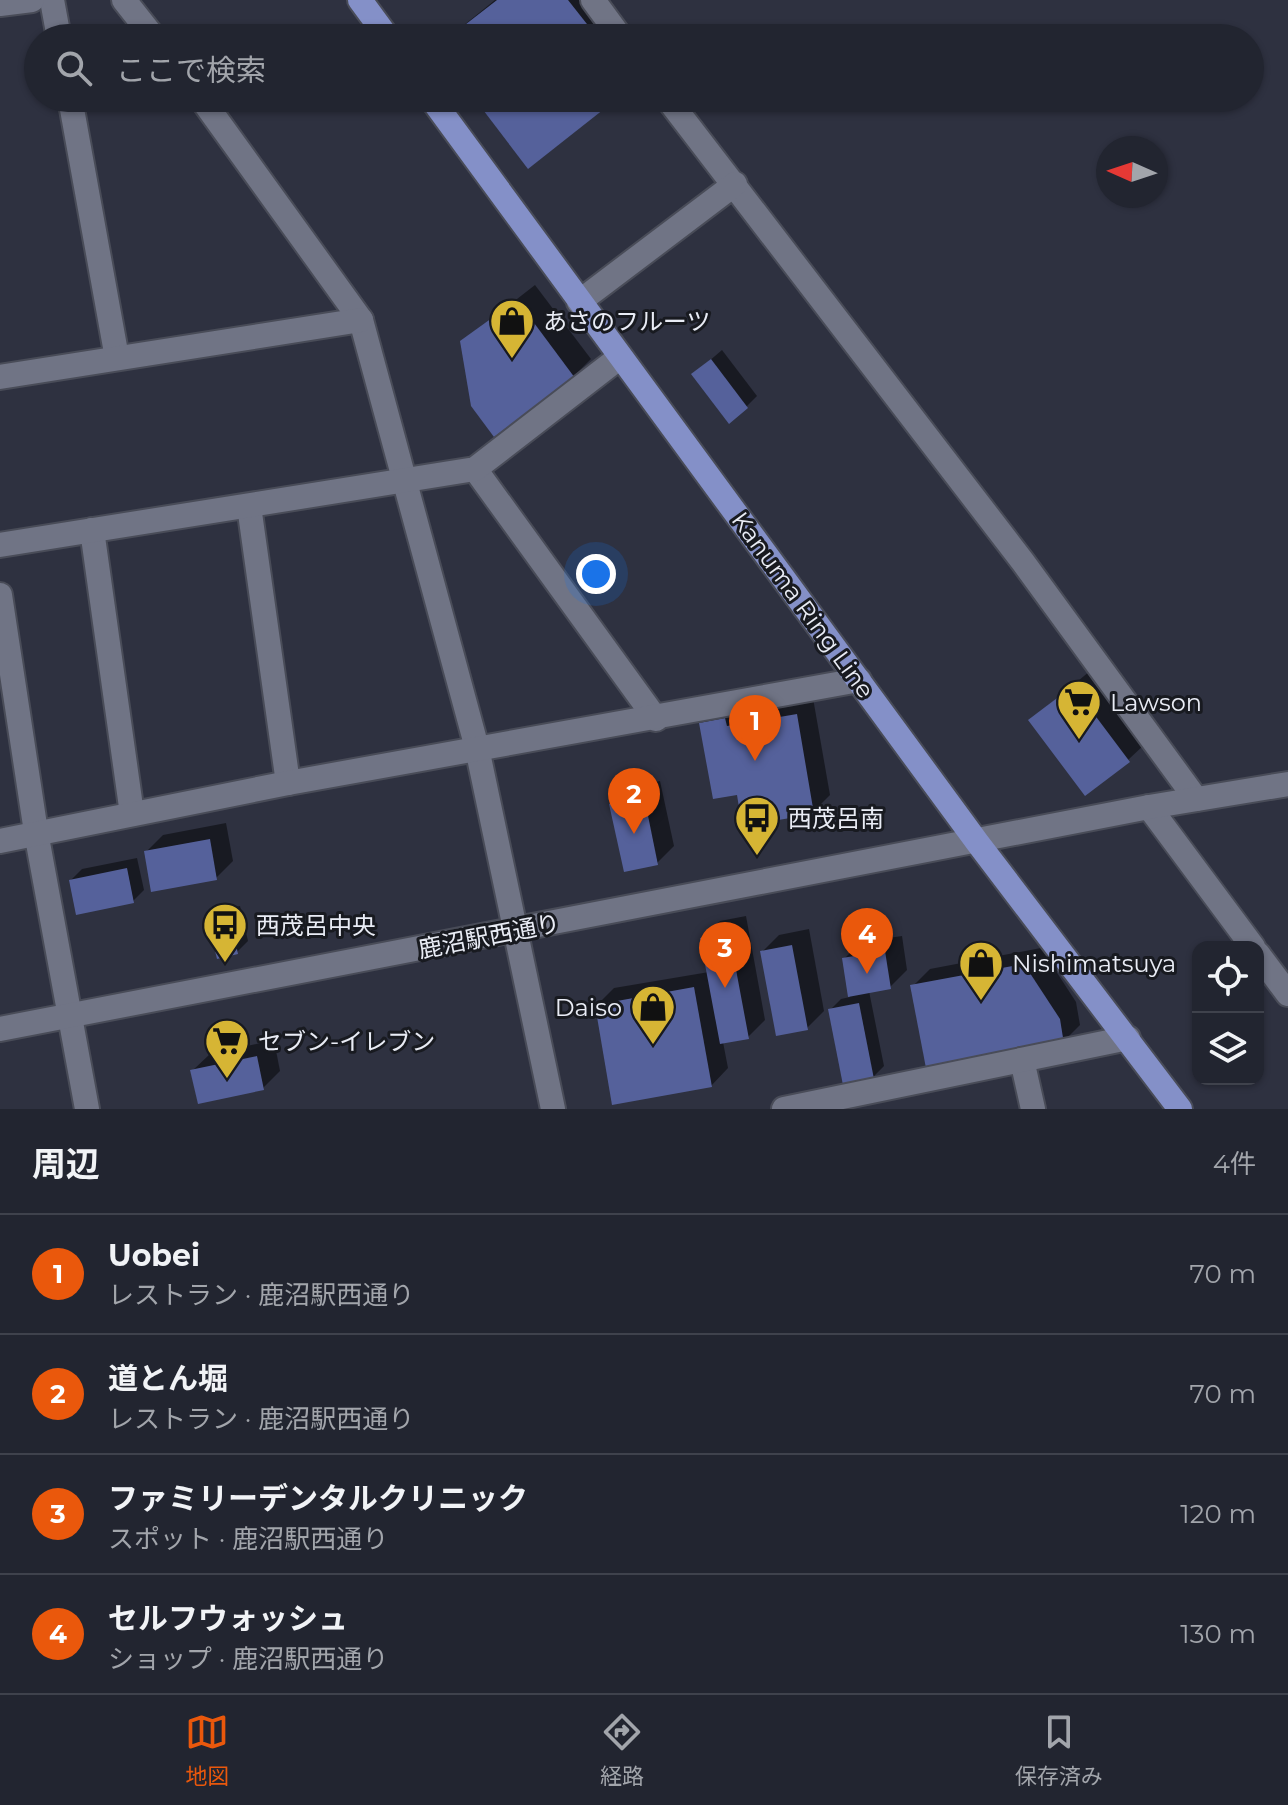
<!DOCTYPE html>
<html lang="ja">
<meta charset="utf-8">
<style>
:root{--surface:#222530;--page:#2e313c;--text:#f1f3f6;--muted:#a2a5ab;--line:#3f424c;--accent:#ea580c}
body{margin:0;font-family:Montserrat,"Noto Sans JP",sans-serif;background:var(--page);color:var(--text)}
.controls{position:absolute;right:24px;bottom:24px;display:grid;overflow:hidden;border-radius:16px;box-shadow:0 2px 6px #0004}
.controls button{width:72px;height:72px;display:grid;place-items:center;padding:0;border:0;border-bottom:2px solid var(--line);background:var(--surface);color:var(--text);font:40px sans-serif}
.compass{position:absolute;left:1096px;top:136px;width:72px;height:72px;border-radius:50%;background:var(--surface);box-shadow:0 2px 6px #0004;rotate:273deg}
.you{position:absolute;left:596px;top:574px;width:28px;height:28px;margin:-20px;border:6px solid #fff;border-radius:50%;background:#1a73e8;box-shadow:0 0 0 12px #1a73e833}
.badge{display:grid;place-items:center;width:52px;height:52px;border-radius:50%;background:var(--accent);color:#fff;font-size:26px;font-weight:700}
.pin{position:absolute;translate:-50% -66px;filter:drop-shadow(0 2px 4px #0008)}
.pin::after{content:'';position:absolute;top:42px;width:28px;height:24px;background:inherit;clip-path:polygon(0 0,100% 0,50% 100%)}
.list{margin:0;padding:0;list-style:none}
h2{display:flex;justify-content:space-between;align-items:center;height:104px;margin:0;padding:0 32px;font-size:34px}
h2 small{font-size:26px;font-weight:400;color:var(--muted)}
.list li{display:grid;grid-template-columns:52px 1fr auto;gap:24px;align-items:center;box-sizing:border-box;height:120px;padding:0 32px;border-top:2px solid var(--line)}
.list b{display:block;font-size:30px;white-space:nowrap}
.list p{margin:0;font-size:26px;white-space:nowrap;color:var(--muted)}
.list em{font-size:26px;font-style:normal;color:var(--muted)}
.icon{flex:none;width:44px;height:44px;fill:none;stroke:currentColor;stroke-width:2;stroke-linecap:round;stroke-linejoin:round}
.map{position:relative;flex:none;width:1288px;height:1109px;overflow:hidden}
.search{position:absolute;background:var(--surface);box-shadow:0 2px 6px #0004;left:24px;right:24px;top:24px;height:88px;display:flex;align-items:center;gap:20px;box-sizing:border-box;padding:0 28px;border-radius:44px;color:var(--muted);font-size:30px}
.sheet{height:584px;background:var(--surface)}
nav{display:flex;justify-content:space-around;align-items:center;box-sizing:border-box;height:112px;border-top:2px solid var(--line);background:var(--surface);font-size:22px;color:var(--muted)}
nav a{display:grid;justify-items:center;gap:4px}
nav .on{color:var(--accent)}
.map>svg:first-child{display:block}
</style>
<div class="map">
<svg width="1288" height="1109" viewBox="0 0 1288 1109">
<rect width="100%" height="100%" fill="#2e3140"/>
<!-- shadow -->
<g fill="#0007">
<path d="M495,0H598L627,38H448Z"/>
<path d="M535,285L591,359L574,376L495,434L462,342Z"/>
<path d="M722,350L757,396L746,407L694,374Z"/>
<path d="M1090,671L1145,744L1128,760L1031,720Z"/>
<path d="M813,698L830,795L813,812L739,793L701,723L718,706Z"/>
<path d="M660,781L674,846L657,863L611,804L628,788Z"/>
<path d="M226,823L233,861L216,878L146,852L163,835Z"/>
<path d="M137,858L144,890L133,901L71,880L82,869Z"/>
<path d="M240,906L248,941L237,952L210,922L221,910Z"/>
<path d="M746,916L765,1020L748,1037L723,1042L728,1068L711,1086L597,1005L614,988L709,972L703,938L720,921Z"/>
<path d="M809,929L824,1011L807,1028L762,952L779,935Z"/>
<path d="M902,936L907,970L890,987L869,991L884,1066L873,1077L830,1010L841,999L850,997L844,959L861,942Z"/>
<path d="M1041,948L1076,1002L1080,1025L1063,1042L913,986L930,969Z"/>
<path d="M274,1040L280,1071L263,1088L192,1071L210,1054Z"/>
</g>
<!-- building -->
<g fill="#55619b">
<path d="M497,0H568L598,38H448Z"/>
<path d="M474,98H618L528,169Z"/>
<path d="M517,300L575,378L494,437L471,406L460,341Z"/>
<path d="M711,359L748,408L729,424L691,374Z"/>
<path d="M1073,686L1130,762L1085,796L1028,720Z"/>
<path d="M797,714L814,814L742,826L737,795L713,799L699,723L725,718L727,726Z"/>
<path d="M644,796L658,865L624,872L609,804Z"/>
<path d="M210,839L217,880L151,892L144,851Z"/>
<path d="M127,868L134,903L76,915L69,880Z"/>
<path d="M230,916L238,954L217,959L208,921Z"/>
<path d="M729,932L749,1039L720,1044L700,938Z"/>
<path d="M792,945L808,1030L776,1036L760,951Z"/>
<path d="M885,951L891,989L848,997L842,958Z"/>
<path d="M1024,964L1060,1019L1064,1044L926,1068L910,985Z"/>
<path d="M694,987L712,1087L612,1105L595,1005Z"/>
<path d="M859,1003L874,1079L843,1085L828,1009Z"/>
<path d="M257,1056L264,1090L198,1104L190,1070Z"/>
</g>
<g fill="none" stroke-linecap="round" stroke-linejoin="round">
<!-- minor casing -->
<g stroke="#494c58" stroke-width="28">
<g id="minor">
<path d="M52,0L59,38"/>
<path d="M124,0L154,38"/>
<path d="M593,0L621,38"/>
<path d="M0,4L32,0"/>
<path d="M70,98L117,358"/>
<path d="M201,98L361,320L477,748L553,1109"/>
<path d="M667,98L1023,562L1196,799"/>
<path d="M579,302L735,184"/>
<path d="M0,377L361,320"/>
<path d="M475,469L656,719"/>
<path d="M249,506L288,783"/>
<path d="M92,530L132,814"/>
<path d="M0,545L475,469L620,357"/>
<path d="M0,595L36,832L87,1109"/>
<path d="M1149,807L1253,947"/>
<path d="M0,841L288,783L859,680"/>
<path d="M1258,954L1288,994"/>
<path d="M0,1029L1149,807L1288,784"/>
<path d="M1022,1060L1033,1109"/>
<path d="M784,1109L1128,1038"/>
</g>
</g>
<!-- major casing -->
<g stroke="#494c58" stroke-width="28">
<g id="major">
<path d="M360,0L388,38"/>
<path d="M431,98L977,842L1180,1109"/>
</g>
</g>
<!-- minor -->
<use href="#minor" stroke="#707485" stroke-width="24"/>
<!-- major -->
<use href="#major" stroke="#8490c8" stroke-width="24"/>
</g>
<!-- icons -->
<defs>
<g id="shop-pin" transform="scale(2.3)"><path d="M0 17L-7.5 6A9.5 9.5 0 1 1 7.5 6Z" fill="#d6b534" stroke="#181a20"/><path d="M-5-2.5h2.3a2.7 3.5 0 0 1 5.4 0H5L5.5 6h-11ZM-1.5-2.5h3a1.5 2.3 0 0 0-3 0Z" fill="#111"/></g>
<g id="supermarket-pin" transform="scale(2.3)"><path d="M0 17L-7.5 6A9.5 9.5 0 1 1 7.5 6Z" fill="#d6b534" stroke="#181a20"/><path d="M-6-5.5h2.5l.6 2H6L4.5 2H-2.5L-4.4-4H-6ZM-1.5 3.2a1.3 1.3 0 1 0 .1 0ZM3 3.2a1.3 1.3 0 1 0 .1 0Z" fill="#111"/></g>
<g id="bus-pin" transform="scale(2.3)"><path d="M0 17L-7.5 6A9.5 9.5 0 1 1 7.5 6Z" fill="#d6b534" stroke="#181a20"/><path d="M-5-6H5V4H4V6H2V4H-2V6H-4V4H-5ZM-3.5-4V0h7V-4ZM-3.5 1.2v1.5H-2V1.2ZM2 1.2v1.5H3.5V1.2Z" fill="#111"/></g>
</defs>
<g fill-rule="evenodd">
<use href="#shop-pin" x="512" y="321"/>
<use href="#supermarket-pin" x="1079" y="702"/>
<use href="#bus-pin" x="757" y="818"/>
<use href="#bus-pin" x="225" y="925"/>
<use href="#shop-pin" x="981" y="963"/>
<use href="#shop-pin" x="653" y="1007"/>
<use href="#supermarket-pin" x="227" y="1041"/>
</g>
<g text-anchor="middle" dominant-baseline="central" stroke-width="6" stroke-linejoin="round" paint-order="stroke">
<!-- poi labels -->
<g font-size="24" fill="#e9ecf5" stroke="#181a20" text-anchor="start">
<text x="543" y="321">あさのフルーツ</text>
<text x="1110" y="702">Lawson</text>
<text x="788" y="818">西茂呂南</text>
<text x="256" y="925">西茂呂中央</text>
<text x="1012" y="963">Nishimatsuya</text>
<text x="622" y="1007" text-anchor="end">Daiso</text>
<text x="258" y="1041">セブン-イレブン</text>
</g>
<!-- street labels -->
<g font-size="24" fill="#e9ecf5" stroke="#181a20">
<text transform="translate(803 605) rotate(54)">Kanuma Ring Line</text>
<text transform="translate(489 936) rotate(-11)">鹿沼駅西通り</text>
</g>
</g>
</svg>
<div class="controls">
<button><svg class="icon" aria-label="locate" viewBox="0 0 24 24"><circle cx="12" cy="12" r="6"/><path d="M12 2v4M12 18v4M2 12h4M18 12h4"/></svg></button>
<button><svg class="icon" aria-label="layers" viewBox="0 0 24 24"><path d="M12 4l9 5-9 5-9-5zM3 14l9 5 9-5"/></svg></button>
</div>
<svg class="compass" viewBox="-18 -18 36 36"><path d="M0-13l5 13h-10z" fill="#e53935"/><path d="M0 13l5-13h-10z" fill="#a2a5ab"/></svg>
<div class="you"></div>
<div class="pin badge" style="left:755px;top:761px">1</div>
<div class="pin badge" style="left:634px;top:834px">2</div>
<div class="pin badge" style="left:725px;top:988px">3</div>
<div class="pin badge" style="left:867px;top:974px">4</div>
<div class="search"><svg class="icon" aria-label="search" viewBox="0 0 24 24"><circle cx="10" cy="10" r="6"/><path d="M15 15l6 6"/></svg>ここで検索</div>
</div>
<section class="sheet">
<h2>周辺<small>4件</small></h2>
<ul class="list">
<li><span class="badge">1</span><div><b>Uobei</b><p>レストラン · 鹿沼駅西通り</p></div><em>70 m</em></li>
<li><span class="badge">2</span><div><b>道とん堀</b><p>レストラン · 鹿沼駅西通り</p></div><em>70 m</em></li>
<li><span class="badge">3</span><div><b>ファミリーデンタルクリニック</b><p>スポット · 鹿沼駅西通り</p></div><em>120 m</em></li>
<li><span class="badge">4</span><div><b>セルフウォッシュ</b><p>ショップ · 鹿沼駅西通り</p></div><em>130 m</em></li>
</ul>
</section>
<nav>
<a class="on"><svg class="icon" aria-label="map" viewBox="0 0 24 24"><path d="M3 6l6-2 6 2 6-2v14l-6 2-6-2-6 2zM9 4v14M15 6v14"/></svg>地図</a>
<a><svg class="icon" aria-label="directions" viewBox="0 0 24 24"><path d="M12 3l9 9-9 9-9-9zM9 14v-3h6M13 9l2 2-2 2"/></svg>経路</a>
<a><svg class="icon" aria-label="saved" viewBox="0 0 24 24"><path d="M7 4h10v16l-5-4-5 4z"/></svg>保存済み</a>
</nav>
